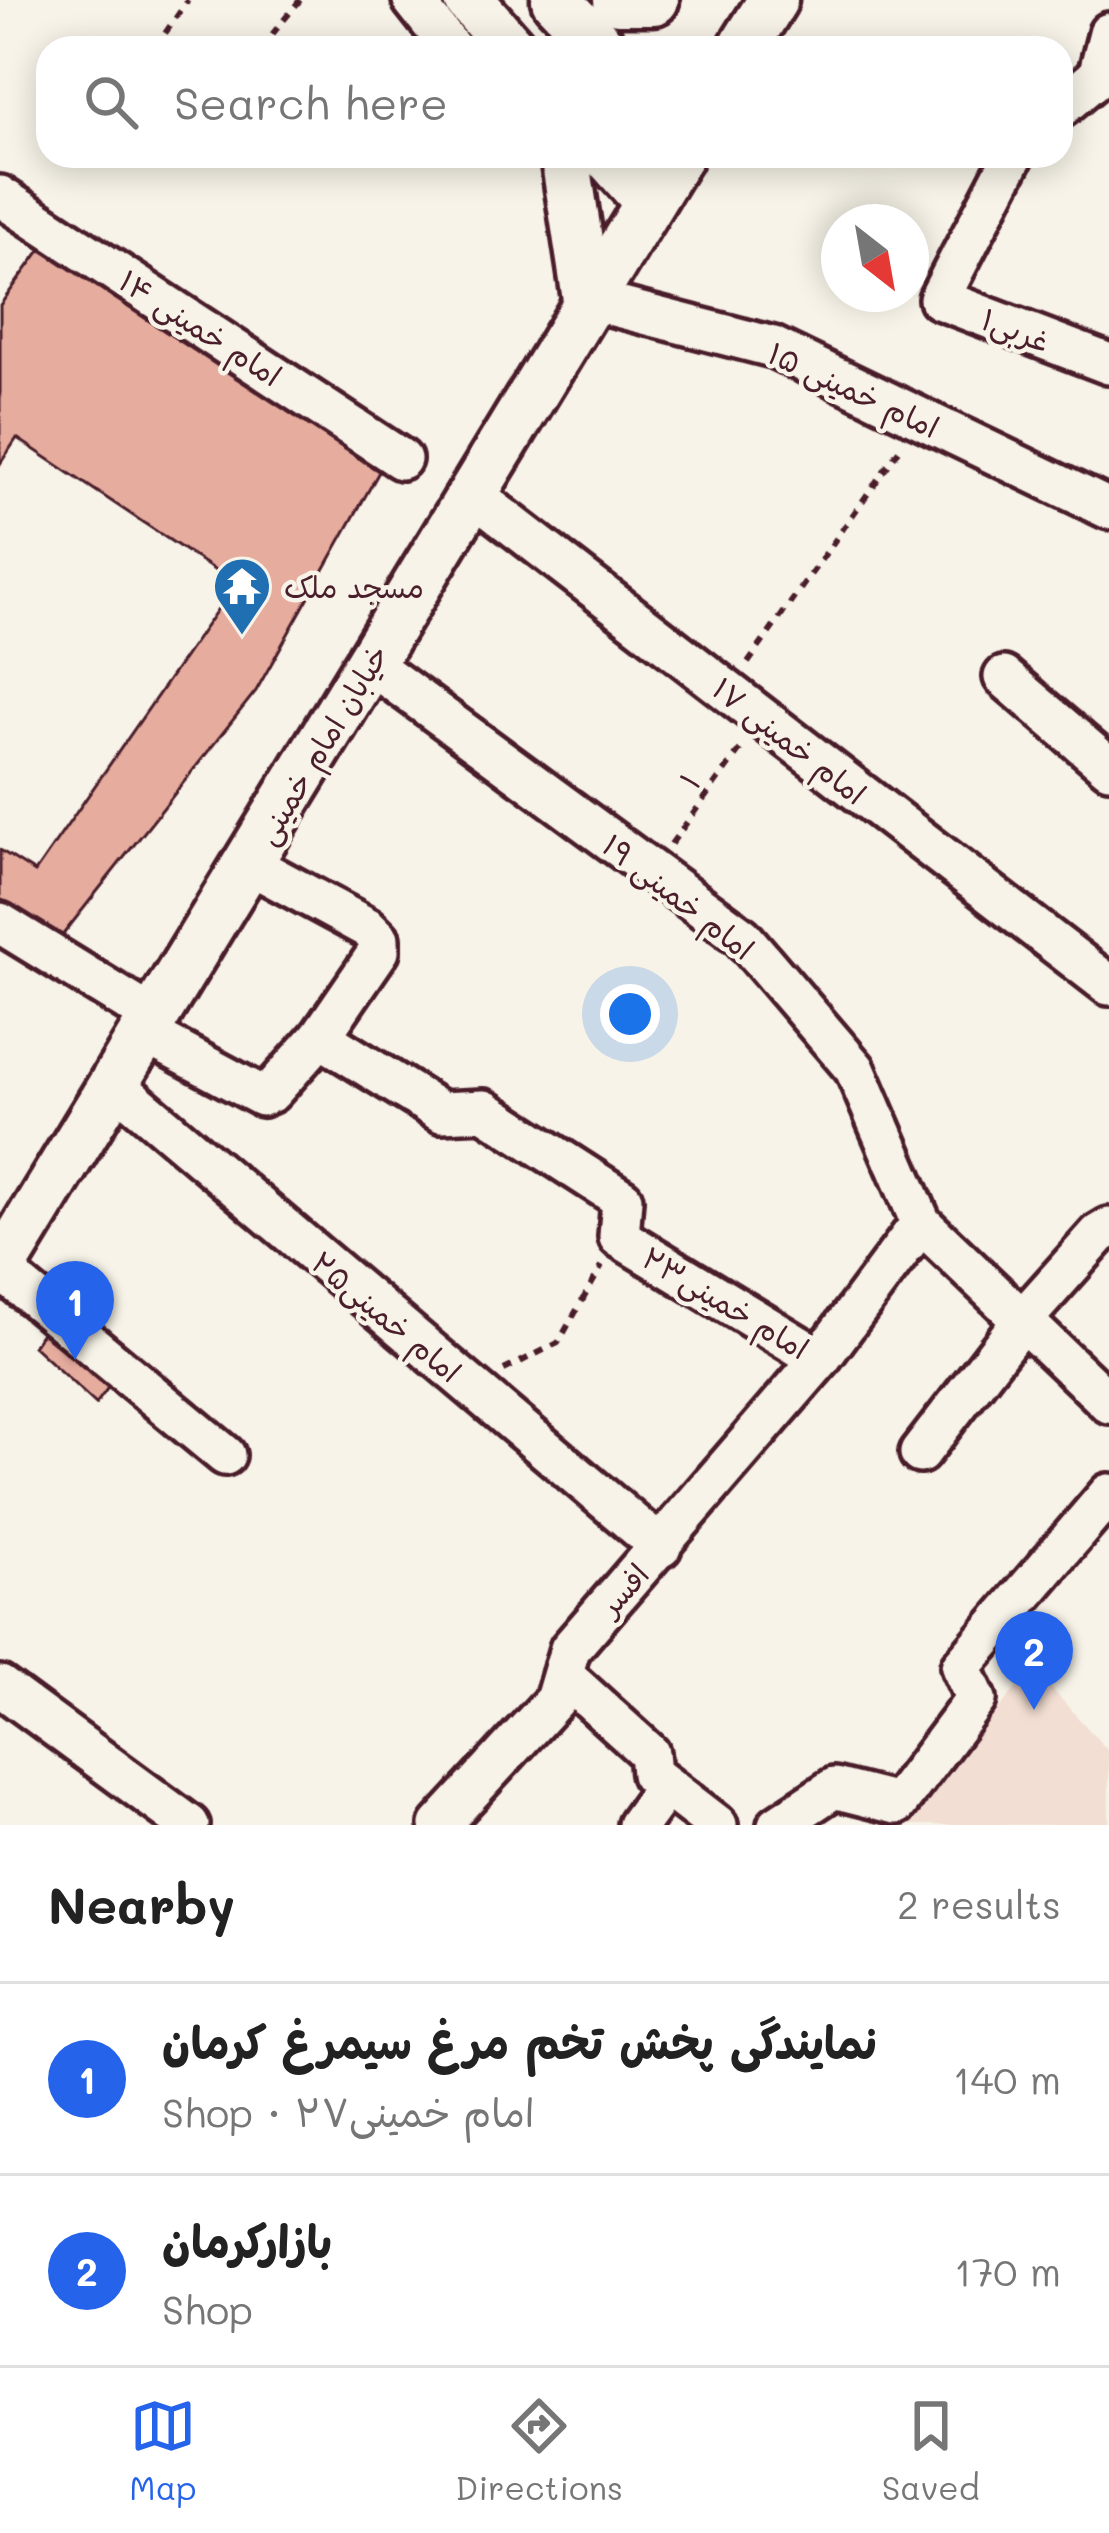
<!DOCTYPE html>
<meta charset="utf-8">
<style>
:root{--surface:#fff;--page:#f6f6f6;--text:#222;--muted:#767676;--line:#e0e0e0;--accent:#2563eb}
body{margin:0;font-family:Mali,"Playpen Sans Arabic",sans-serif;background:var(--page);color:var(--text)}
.compass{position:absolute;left:821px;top:204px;width:108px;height:108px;border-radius:50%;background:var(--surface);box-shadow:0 6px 30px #0003;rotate:149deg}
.you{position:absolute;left:630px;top:1014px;width:42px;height:42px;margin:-30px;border:9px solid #fff;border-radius:50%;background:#1a73e8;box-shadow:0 0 0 18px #1a73e833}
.badge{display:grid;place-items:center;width:78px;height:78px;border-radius:50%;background:var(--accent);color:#fff;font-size:39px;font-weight:700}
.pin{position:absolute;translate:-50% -99px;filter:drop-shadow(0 3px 6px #0008)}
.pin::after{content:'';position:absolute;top:63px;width:42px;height:36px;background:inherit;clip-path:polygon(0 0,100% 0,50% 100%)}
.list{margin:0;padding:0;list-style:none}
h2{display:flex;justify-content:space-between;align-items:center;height:156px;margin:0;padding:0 48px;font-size:51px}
h2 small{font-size:39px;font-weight:400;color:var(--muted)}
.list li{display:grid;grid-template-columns:78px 1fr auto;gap:36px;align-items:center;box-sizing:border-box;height:192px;padding:0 48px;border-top:3px solid var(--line)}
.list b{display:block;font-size:45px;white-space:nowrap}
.list p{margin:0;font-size:39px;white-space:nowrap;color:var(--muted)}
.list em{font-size:39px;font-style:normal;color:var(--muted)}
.icon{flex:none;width:66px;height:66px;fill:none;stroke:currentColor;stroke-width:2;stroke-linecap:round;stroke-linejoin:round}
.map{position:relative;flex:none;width:1109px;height:1825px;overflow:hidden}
.search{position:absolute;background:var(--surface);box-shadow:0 6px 30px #0003;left:36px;right:36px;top:36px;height:132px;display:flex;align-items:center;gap:30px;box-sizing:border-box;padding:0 42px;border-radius:36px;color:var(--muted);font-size:45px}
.sheet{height:540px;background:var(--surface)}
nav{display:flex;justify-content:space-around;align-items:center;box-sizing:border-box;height:168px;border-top:3px solid var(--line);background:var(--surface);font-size:33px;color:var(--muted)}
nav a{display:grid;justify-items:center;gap:6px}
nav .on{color:var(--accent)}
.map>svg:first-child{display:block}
</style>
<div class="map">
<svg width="1109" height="1825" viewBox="0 0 1109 1825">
<rect width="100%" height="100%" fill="#f7f3e8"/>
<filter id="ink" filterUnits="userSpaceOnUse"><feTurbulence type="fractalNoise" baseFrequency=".00833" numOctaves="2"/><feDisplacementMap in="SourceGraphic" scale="24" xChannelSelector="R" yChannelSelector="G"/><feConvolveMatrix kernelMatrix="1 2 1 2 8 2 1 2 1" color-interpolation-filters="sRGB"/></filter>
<g filter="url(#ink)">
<!-- built -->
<path fill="#f2ded2" d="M1033,1668L1109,1752V1825H902Z"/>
<!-- building -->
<g fill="#e6ad9f" stroke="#4a1f2b" stroke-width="3">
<path d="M44,245L380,470L256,691L61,937L0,899V850L35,872L235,584L17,438L0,464V305Z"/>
<path d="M52,1318L118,1374L96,1404L33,1346Z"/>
</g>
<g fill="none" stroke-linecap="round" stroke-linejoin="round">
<!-- minor casing -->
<g stroke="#4a1f2b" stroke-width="48">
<g id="minor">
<path d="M413,0L451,48"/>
<path d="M1061,107L1098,76L1109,33"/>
<path d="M1013,156L939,299L1109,364"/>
<path d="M0,196L401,459"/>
<path d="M587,299L773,347L1109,509"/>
<path d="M472,494L1109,985"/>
<path d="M369,663L742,937L855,1069L921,1223L1109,1403"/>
<path d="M1004,677L1109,767"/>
<path d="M0,923L153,1017"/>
<path d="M144,1033L262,1096L271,1092L320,1037L379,951V939L368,928L249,864"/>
<path d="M320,1037L441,1112L484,1110L622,1199L619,1237L820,1359"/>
<path d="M113,1083L661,1547"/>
<path d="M0,1269L225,1455"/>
<path d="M920,1453L1024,1318L1099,1234L1109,1228"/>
<path d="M563,1675L649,1753L651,1774L717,1825"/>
<path d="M0,1686L189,1825"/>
<path d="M440,1825L555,1700L570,1649L820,1359L921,1223"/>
<path d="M638,1825L666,1786"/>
<path d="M778,1825L834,1788L897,1804L976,1699L961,1667L1109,1494"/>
</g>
</g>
<!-- major casing -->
<g stroke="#4a1f2b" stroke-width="57">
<g id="major">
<path d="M469,0L511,48"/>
<path d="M556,0L602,48"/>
<path d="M618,0H654"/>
<path d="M743,48L773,0"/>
<path d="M565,156L587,299"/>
<path d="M608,156L649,202"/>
<path d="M0,1270L678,156"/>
</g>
</g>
<!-- path -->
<g stroke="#4a1f2b" stroke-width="6" stroke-dasharray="9 9" stroke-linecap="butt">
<path d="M155,48L188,0"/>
<path d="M261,48L300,0"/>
<path d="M748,663L903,444"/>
<path d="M671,844L745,743"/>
<path d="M504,1370L558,1343L602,1266"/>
</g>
<!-- minor -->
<use href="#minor" stroke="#f7f3e8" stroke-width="39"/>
<!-- major -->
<use href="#major" stroke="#f7f3e8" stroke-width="48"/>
</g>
</g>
<!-- icons -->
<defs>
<g id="temple-pin" transform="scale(3)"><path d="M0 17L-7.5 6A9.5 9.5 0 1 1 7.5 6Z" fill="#1f6fb2" stroke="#f7f3e8"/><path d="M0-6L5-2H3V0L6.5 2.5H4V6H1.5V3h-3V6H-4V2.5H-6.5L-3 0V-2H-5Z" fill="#fff"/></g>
</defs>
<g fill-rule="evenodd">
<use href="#temple-pin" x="242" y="586"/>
</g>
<g text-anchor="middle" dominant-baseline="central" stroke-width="9" stroke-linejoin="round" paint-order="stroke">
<!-- street labels -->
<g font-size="30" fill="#4a1f2b" stroke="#f7f3e8">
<text transform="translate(201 327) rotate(33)">امام خمینی ۱۴</text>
<text transform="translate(1016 329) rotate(21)">غربی۱</text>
<text transform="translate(854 389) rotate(25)">امام خمینی ۱۵</text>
<text transform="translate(790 740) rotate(38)">امام خمینی ۱۷</text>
<text transform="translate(321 744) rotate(-59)">خیابان امام خمینی</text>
<text transform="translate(689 780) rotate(-54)">۱</text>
<text transform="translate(679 896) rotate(38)">امام خمینی ۱۹</text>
<text transform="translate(726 1302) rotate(31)">امام خمینی۲۳</text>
<text transform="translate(387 1316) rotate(40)">امام خمینی۲۵</text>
<text transform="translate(623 1589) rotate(-48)">افسر</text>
</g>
<!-- poi labels -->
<g font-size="30" fill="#4a1f2b" stroke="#f7f3e8" text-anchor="start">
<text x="284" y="586">مسجد ملک</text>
</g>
</g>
</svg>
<svg class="compass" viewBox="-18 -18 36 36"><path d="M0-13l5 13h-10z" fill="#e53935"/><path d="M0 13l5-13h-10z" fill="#767676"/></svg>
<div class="you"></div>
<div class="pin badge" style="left:75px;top:1360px">1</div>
<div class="pin badge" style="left:1034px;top:1710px">2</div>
<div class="search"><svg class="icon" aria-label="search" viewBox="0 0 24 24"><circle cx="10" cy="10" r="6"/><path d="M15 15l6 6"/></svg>Search here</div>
</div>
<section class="sheet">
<h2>Nearby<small>2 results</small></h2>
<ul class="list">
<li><span class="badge">1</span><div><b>نمایندگی پخش تخم مرغ سیمرغ کرمان</b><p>Shop · امام خمینی۲۷</p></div><em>140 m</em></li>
<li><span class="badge">2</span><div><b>بازارکرمان</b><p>Shop</p></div><em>170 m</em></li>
</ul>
</section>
<nav>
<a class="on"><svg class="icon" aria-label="map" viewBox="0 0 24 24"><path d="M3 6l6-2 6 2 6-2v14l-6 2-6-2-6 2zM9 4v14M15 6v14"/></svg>Map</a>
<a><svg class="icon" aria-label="directions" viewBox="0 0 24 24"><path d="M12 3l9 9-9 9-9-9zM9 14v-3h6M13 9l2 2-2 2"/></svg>Directions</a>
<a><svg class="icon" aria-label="saved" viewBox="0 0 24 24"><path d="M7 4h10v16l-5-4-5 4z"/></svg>Saved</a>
</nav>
